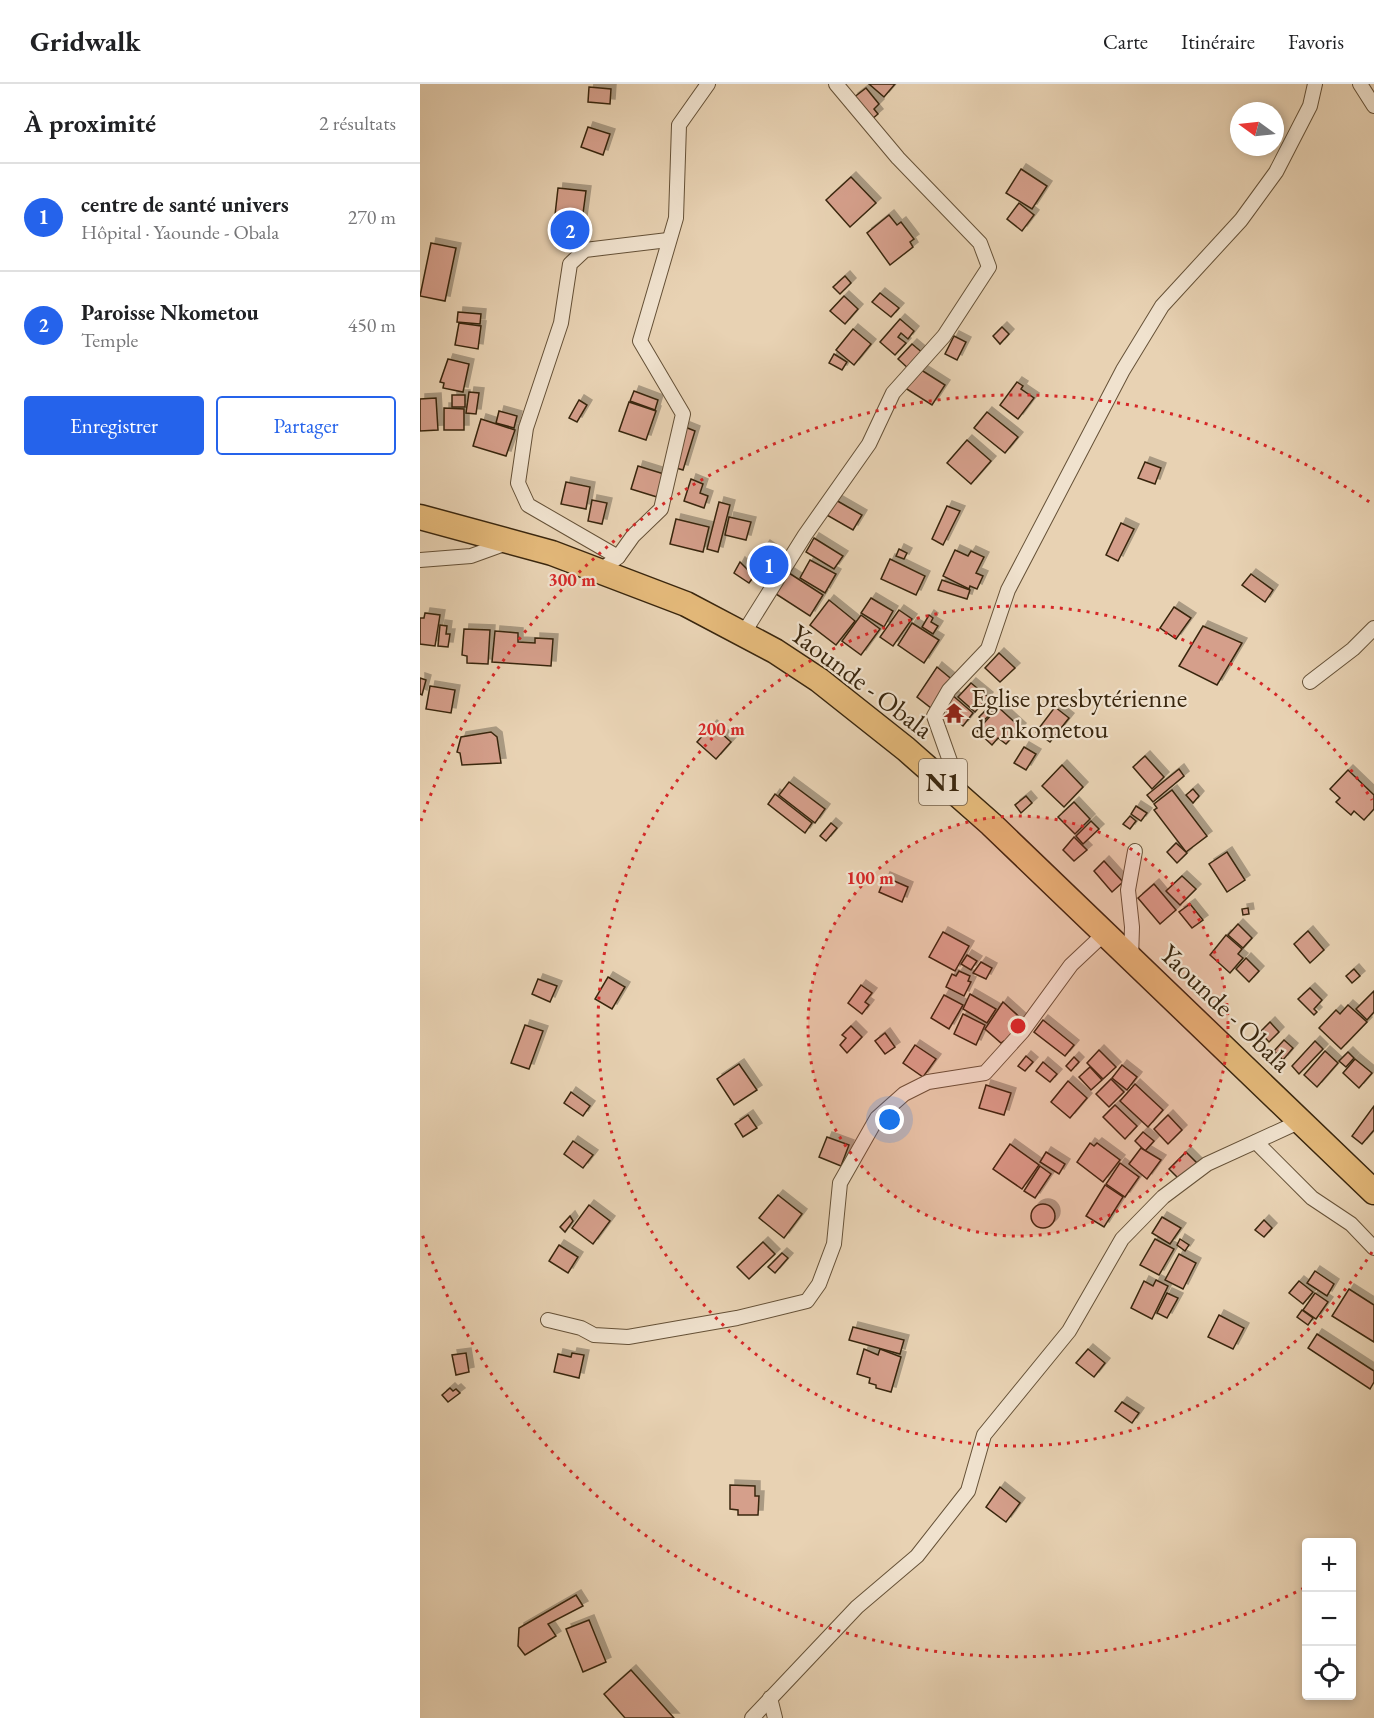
<!DOCTYPE html>
<html lang="fr">
<meta charset="utf-8">
<style>
:root{--surface:#fff;--page:#f2f2f2;--text:#202124;--muted:#757577;--line:#e0e0e0;--accent:#2563eb}
body{margin:0;font-family:"EB Garamond",serif;background:var(--page);color:var(--text)}
.controls{position:absolute;right:18px;bottom:18px;display:grid;overflow:hidden;border-radius:6px;box-shadow:0 3px 9px #0003}
.controls button{width:54px;height:54px;display:grid;place-items:center;padding:0;border:0;border-bottom:2px solid var(--line);background:var(--surface);color:var(--text);font:30px sans-serif}
.compass{position:absolute;left:810px;top:18px;width:54px;height:54px;border-radius:50%;background:var(--surface);box-shadow:0 3px 9px #0003;rotate:285deg}
.you{position:absolute;left:470px;top:1036px;width:21px;height:21px;margin:-15px;border:4px solid #fff;border-radius:50%;background:#1a73e8;box-shadow:0 0 0 9px #1a73e833}
.badge{display:grid;place-items:center;width:39px;height:39px;border-radius:50%;background:var(--accent);color:#fff;font-size:20px;font-weight:700}
.pin{position:absolute;translate:-50% -50%;border:3px solid #fff;box-shadow:0 2px 6px #0006}
.list{margin:0;padding:0;list-style:none}
h2{display:flex;justify-content:space-between;align-items:center;height:78px;margin:0;padding:0 24px;font-size:26px}
h2 small{font-size:20px;font-weight:400;color:var(--muted)}
.list li{display:grid;grid-template-columns:39px 1fr auto;gap:18px;align-items:center;box-sizing:border-box;height:108px;padding:0 24px;border-top:2px solid var(--line)}
.list b{display:block;font-size:22px;white-space:nowrap}
.list p{margin:0;font-size:20px;white-space:nowrap;color:var(--muted)}
.list em{font-size:20px;font-style:normal;color:var(--muted)}
.actions{display:flex;gap:12px;padding:18px 24px}
.actions a{flex:1;padding:14px 0;border:2px solid var(--accent);border-radius:6px;text-align:center;font-size:21px;color:var(--accent)}
.actions .main{background:var(--accent);color:#fff}
.icon{flex:none;width:33px;height:33px;fill:none;stroke:currentColor;stroke-width:2;stroke-linecap:round;stroke-linejoin:round}
.map{position:relative;flex:none;width:954px;height:1634px;overflow:hidden}
header{display:flex;align-items:center;gap:36px;box-sizing:border-box;height:84px;padding:0 30px;background:var(--surface);border-bottom:2px solid var(--line)}
header strong{font-size:28px}
nav{display:flex;gap:33px;margin-inline-start:auto;font-size:21px}
main{display:flex}
aside{flex:1;background:var(--surface)}
.map>svg:first-child{display:block}
</style>
<header>
<strong>Gridwalk</strong>
<nav><a>Carte</a><a>Itinéraire</a><a>Favoris</a></nav>
</header>
<main>
<aside>
<h2>À proximité<small>2 résultats</small></h2>
<ul class="list">
<li><span class="badge">1</span><div><b>centre de santé univers</b><p>Hôpital · Yaounde - Obala</p></div><em>270 m</em></li>
<li><span class="badge">2</span><div><b>Paroisse Nkometou</b><p>Temple</p></div><em>450 m</em></li>
</ul>
<div class="actions"><a class="main">Enregistrer</a><a>Partager</a></div>
</aside>
<div class="map">
<svg width="954" height="1634" viewBox="0 0 954 1634">
<defs>
<filter id="shadow"><feDropShadow dx="5" dy="-5" stdDeviation="0" flood-color="#0004"/></filter>
</defs>
<rect width="100%" height="100%" fill="#e8d2b3"/>
<filter id="stains"><feTurbulence type="fractalNoise" baseFrequency=".00333" numOctaves="4"/><feColorMatrix values="0 0 0 0 .2 0 0 0 0 .09 0 0 0 0 .02 0 0 0 .5 -.17"/></filter>
<radialGradient id="worn" r=".72"><stop offset=".6" stop-color="#630" stop-opacity="0"/><stop offset="1" stop-color="#630" stop-opacity=".3"/></radialGradient>
<!-- building -->
<g fill="#d59f8b" stroke="#39260e" stroke-width="1.5" filter="url(#shadow)">
<path d="M449,0H475L464,13Z"/>
<path d="M169,3L191,5L190,20L168,18Z"/>
<path d="M446,4L459,20L454,25L458,30L451,36L433,14Z"/>
<path d="M168,43L190,50L183,71L161,63Z"/>
<path d="M601,85L627,102L612,125L586,109Z"/>
<path d="M431,93L456,119L430,143L406,116Z"/>
<path d="M138,104L166,107L160,152L133,149Z"/>
<path d="M599,119L614,131L602,147L587,135Z"/>
<path d="M469,131L477,141L481,138L494,155L490,158L493,163L470,181L447,149Z"/>
<path d="M11,159L36,164L25,217L0,212Z"/>
<path d="M425,192L431,199L420,210L413,203Z"/>
<path d="M460,209L479,224L471,233L452,218Z"/>
<path d="M424,212L438,225L425,240L410,227Z"/>
<path d="M38,228L61,230L60,240L37,238Z"/>
<path d="M480,235L494,247L488,255L481,249L478,253L486,259L475,271L460,258Z"/>
<path d="M39,239L61,242L58,265L35,261Z"/>
<path d="M582,243L589,250L580,260L573,252Z"/>
<path d="M433,245L451,260L434,281L416,266Z"/>
<path d="M534,252L546,258L537,276L525,270Z"/>
<path d="M492,260L504,270L489,285L478,275Z"/>
<path d="M414,270L427,278L422,286L409,279Z"/>
<path d="M28,275L49,280L43,308L23,304L24,299L20,298Z"/>
<path d="M495,282L525,301L512,321L482,302Z"/>
<path d="M597,298L603,302L601,305L614,314L598,335L580,321Z"/>
<path d="M214,307L238,316L235,326L210,317Z"/>
<path d="M49,308L59,309L56,330L46,329Z"/>
<rect x="32" y="311" width="13" height="12"/>
<path d="M16,314L18,346L0,347V315Z"/>
<path d="M159,316L167,321L157,338L149,334Z"/>
<path d="M209,318L236,327L226,356L199,347Z"/>
<path d="M24,324L44,325V346H24Z"/>
<path d="M79,327L97,332L94,344L76,339Z"/>
<path d="M567,328L598,353L585,369L554,344Z"/>
<path d="M61,335L95,346L86,372L53,362Z"/>
<path d="M265,343L275,347L263,386L253,383Z"/>
<path d="M547,356L571,377L551,400L527,379Z"/>
<path d="M725,378L741,384L735,400L718,394Z"/>
<path d="M218,382L244,390L237,413L211,405Z"/>
<path d="M271,395L283,400L280,409L288,412L284,424L264,417Z"/>
<path d="M146,398L170,403L166,425L141,420Z"/>
<path d="M414,415L442,431L433,446L405,430Z"/>
<path d="M172,416L187,419L182,440L168,437Z"/>
<path d="M299,418L310,421L298,468L287,465Z"/>
<path d="M527,422L540,427L523,461L512,455Z"/>
<path d="M309,433L331,438L326,456L305,451Z"/>
<path d="M256,435L289,443L283,468L250,460Z"/>
<path d="M701,439L714,445L698,477L686,471Z"/>
<path d="M394,454L423,472L414,485L386,468Z"/>
<path d="M345,461L367,476L350,500L338,495L329,486Z"/>
<path d="M479,465L487,469L484,475L476,472Z"/>
<path d="M535,466L548,472L551,467L564,473L556,489L563,492L557,505L550,502L549,505L523,492Z"/>
<path d="M470,475L505,492L496,511L461,495Z"/>
<path d="M390,476L416,490L405,509L380,494Z"/>
<path d="M320,478L334,492L329,499L314,489Z"/>
<path d="M369,489L403,511L390,532L356,510Z"/>
<path d="M831,490L853,506L845,518L822,501Z"/>
<path d="M522,496L550,506L547,515L518,506Z"/>
<path d="M451,514L473,527L464,543L441,529Z"/>
<path d="M409,516L435,537L416,561L390,541Z"/>
<path d="M754,523L771,534L756,555L740,544Z"/>
<path d="M479,526L492,535L473,562L460,553Z"/>
<path d="M5,529L20,531L15,562L0,560V534H4Z"/>
<path d="M441,531L460,545L441,571L422,557Z"/>
<path d="M509,531L513,534L511,538L518,542L513,550L502,543Z"/>
<path d="M492,539L519,556L504,579L478,561Z"/>
<path d="M20,541L27,542L26,550H30L28,563L18,562Z"/>
<path d="M783,542L822,559L797,601L759,582Z"/>
<path d="M44,545L70,546L68,580L47,579V572L42,571Z"/>
<path d="M75,547L98,549V558L115,559V554L133,555L131,582L72,578Z"/>
<path d="M579,569L595,584L580,598L565,584Z"/>
<path d="M517,583L535,598L511,624L497,613Z"/>
<path d="M0,594L6,596L2,611L0,610Z"/>
<path d="M551,599L568,613L555,628L538,613Z"/>
<path d="M10,602L35,606L31,629L6,625Z"/>
<path d="M531,610L553,629L543,642L521,623Z"/>
<path d="M578,623L601,644L586,660L578,654L572,661L557,647Z"/>
<path d="M635,623L649,634L630,658L616,648Z"/>
<path d="M567,625L572,629L563,637L559,633Z"/>
<path d="M292,641L311,658L296,675L277,658Z"/>
<path d="M71,648L77,653L81,679L42,681L40,669L37,668L41,653Z"/>
<path d="M604,663L616,670L606,686L594,679Z"/>
<path d="M725,672L744,693L732,705L713,683Z"/>
<path d="M642,681L663,703L644,723L622,702Z"/>
<path d="M759,685L764,692L733,718L727,711Z"/>
<path d="M928,686L954,711V725L944,736L934,727L931,731L916,718L920,714L910,705Z"/>
<path d="M369,698L405,725L395,739L359,711Z"/>
<path d="M773,705L779,712L773,719L766,711Z"/>
<path d="M752,706L787,752L766,768L734,726L737,724L734,720Z"/>
<path d="M355,710L392,739L385,749L348,720Z"/>
<path d="M606,712L612,719L601,729L595,721Z"/>
<path d="M654,718L670,735L655,750L638,733Z"/>
<path d="M716,722L727,729L721,737L711,730Z"/>
<path d="M710,732L716,737L710,745L703,740Z"/>
<path d="M671,737L679,745L663,760L656,752Z"/>
<path d="M411,739L417,744L406,757L400,752Z"/>
<path d="M654,753L667,766L654,777L643,766Z"/>
<path d="M756,759L767,769L757,779L747,768Z"/>
<path d="M807,768L825,796L807,808L789,780Z"/>
<path d="M684,777L703,798L692,808L674,787Z"/>
<path d="M762,792L776,805L760,821L746,807Z"/>
<path d="M465,793L488,803L482,818L459,808Z"/>
<path d="M734,800L756,826L740,840L718,814Z"/>
<path d="M770,820L783,836L772,844L759,828Z"/>
<path d="M828,824L829,830L823,831L822,825Z"/>
<path d="M818,840L832,854L823,864L808,851Z"/>
<path d="M888,847L904,866L890,879L874,860Z"/>
<path d="M523,848L549,862L535,887L509,873Z"/>
<path d="M806,851L822,865L818,870L823,874L810,889L790,871Z"/>
<path d="M547,871L557,877L551,886L541,880Z"/>
<path d="M826,874L839,887L829,898L816,885Z"/>
<path d="M561,878L572,884L566,895L553,889Z"/>
<path d="M934,885L940,892L932,899L926,892Z"/>
<path d="M539,887L550,892L548,897L551,898L544,912L526,903L532,890L536,892Z"/>
<path d="M188,893L205,903L192,925L175,915Z"/>
<path d="M118,895L137,902L130,918L112,910Z"/>
<path d="M441,901L452,909L445,918L449,921L442,930L428,919Z"/>
<path d="M890,904L902,916L894,925L897,928L894,931L878,915Z"/>
<path d="M954,907V928L947,936L936,925Z"/>
<path d="M550,910L576,925L567,939L543,925Z"/>
<path d="M524,911L543,921L529,945L511,934Z"/>
<path d="M583,918L605,938L588,960L584,957L581,959L565,945Z"/>
<path d="M928,921L947,938L921,965L899,944L916,926L920,930Z"/>
<path d="M543,930L565,941L556,961L534,950Z"/>
<path d="M623,936L654,961L645,972L614,948Z"/>
<path d="M850,938L859,948L849,958L840,948Z"/>
<path d="M105,941L123,947L109,985L91,979Z"/>
<path d="M431,942L442,953L427,969L420,961L426,954L422,951Z"/>
<path d="M465,949L475,963L465,970L455,957Z"/>
<path d="M864,956L873,964L863,976L854,967Z"/>
<path d="M895,957L903,965L879,990L872,982Z"/>
<path d="M495,961L516,975L503,993L483,979Z"/>
<path d="M679,966L696,983L683,995L667,979Z"/>
<path d="M905,967L918,979L897,1003L884,991Z"/>
<path d="M928,968L934,974L926,983L919,977Z"/>
<path d="M606,972L613,978L605,987L598,982Z"/>
<path d="M654,973L659,978L651,987L646,982Z"/>
<path d="M935,975L952,989L939,1004L923,989Z"/>
<path d="M623,978L637,990L630,998L616,987Z"/>
<path d="M319,980L337,1006L314,1021L297,995Z"/>
<path d="M702,981L717,993L707,1006L692,994Z"/>
<path d="M670,983L682,996L671,1006L659,993Z"/>
<path d="M691,995L704,1008L689,1023L676,1010Z"/>
<path d="M648,997L667,1014L650,1034L631,1018Z"/>
<path d="M715,1000L743,1026L728,1043L700,1017Z"/>
<path d="M566,1001L591,1009L584,1031L559,1024Z"/>
<path d="M151,1008L170,1022L163,1032L144,1019Z"/>
<path d="M695,1021L717,1042L705,1055L683,1033Z"/>
<path d="M954,1022V1046L942,1060L932,1052Z"/>
<path d="M328,1031L337,1044L323,1053L315,1040Z"/>
<path d="M748,1031L762,1046L748,1060L734,1045Z"/>
<path d="M723,1048L734,1057L725,1067L715,1057Z"/>
<path d="M407,1053L429,1061L421,1082L399,1073Z"/>
<path d="M153,1057L173,1071L163,1084L144,1070Z"/>
<path d="M670,1059L674,1062L677,1059L700,1076L683,1098L657,1078Z"/>
<path d="M590,1060L619,1081L602,1105L573,1085Z"/>
<path d="M721,1064L741,1076L727,1095L709,1080Z"/>
<path d="M626,1068L645,1080L639,1090L620,1078Z"/>
<path d="M766,1068L777,1079L760,1096L749,1085Z"/>
<path d="M700,1079L719,1093L705,1113L686,1100Z"/>
<path d="M620,1082L631,1090L615,1114L604,1107Z"/>
<path d="M685,1101L703,1113L684,1143L666,1132Z"/>
<path d="M358,1111L382,1130L364,1154L339,1134Z"/>
<circle cx="623" cy="1132" r="12"/>
<path d="M169,1121L190,1137L173,1160L152,1144Z"/>
<path d="M150,1132L153,1137L145,1148L140,1143Z"/>
<path d="M742,1133L761,1144L750,1160L732,1149Z"/>
<path d="M844,1136L852,1144L844,1153L835,1146Z"/>
<path d="M735,1155L754,1165L739,1191L720,1181Z"/>
<path d="M760,1155L769,1161L765,1167L757,1161Z"/>
<path d="M343,1158L355,1170L329,1195L317,1183Z"/>
<path d="M139,1161L158,1173L148,1189L129,1177Z"/>
<path d="M362,1169L368,1174L355,1189L348,1183Z"/>
<path d="M759,1170L776,1179L763,1205L745,1196Z"/>
<path d="M895,1187L914,1200L907,1212L887,1199Z"/>
<path d="M736,1196L748,1202L732,1235L711,1224L724,1197L733,1202Z"/>
<path d="M879,1197L893,1208L883,1220L869,1209Z"/>
<path d="M929,1205L954,1221V1258L912,1232Z"/>
<path d="M747,1209L758,1214L747,1234L737,1229Z"/>
<path d="M895,1209L908,1218L896,1235L883,1226Z"/>
<path d="M882,1226L893,1234L888,1241L877,1233Z"/>
<path d="M799,1231L824,1244L813,1265L788,1253Z"/>
<path d="M433,1243L484,1256L480,1270L429,1256Z"/>
<path d="M897,1250L954,1287V1298L950,1305L888,1264Z"/>
<path d="M444,1265L458,1271L460,1265L481,1273L471,1308L456,1304V1301L449,1299L450,1294L437,1290Z"/>
<path d="M668,1265L685,1279L674,1293L656,1279Z"/>
<path d="M46,1269L49,1288L36,1291L32,1271Z"/>
<path d="M152,1269L164,1271L159,1294L134,1288L138,1270L151,1273Z"/>
<path d="M30,1304L33,1307L36,1305L40,1309L28,1318L22,1311Z"/>
<path d="M702,1318L719,1329L712,1339L695,1327Z"/>
<path d="M310,1401L335,1402V1412H339L338,1431H318V1426L310,1425Z"/>
<path d="M580,1403L600,1419L586,1438L566,1423Z"/>
<path d="M156,1511L163,1522L128,1540L136,1552L105,1571L98,1562L99,1544Z"/>
<path d="M169,1536L186,1578L163,1588L146,1545Z"/>
<path d="M211,1586L254,1634H205L184,1610Z"/>
</g>
<g fill="none" stroke-linecap="round" stroke-linejoin="round">
<!-- street casing -->
<g stroke="#655137" stroke-width="16">
<g id="street">
<path d="M940,0L954,22"/>
<path d="M198,473L108,421L98,399L106,344L141,239L150,180L165,166L248,156"/>
<path d="M0,476L51,472L87,459"/>
<path d="M180,487L198,473L213,452L241,425L263,330L220,257L256,134L259,41L288,0"/>
<path d="M323,550L385,451L449,360L473,309L524,252L569,183L560,159L478,74L416,0"/>
<path d="M890,598L933,565L954,544"/>
<path d="M542,711L514,632L529,606L568,565L588,506L703,286L742,222L821,136L856,88L890,22L895,0"/>
<path d="M711,875L712,843L708,806L715,767"/>
<path d="M836,1058L892,1114L931,1140L954,1164"/>
<path d="M128,1236L161,1244L174,1251L208,1253L317,1234L387,1217L399,1200L414,1160L420,1099L457,1034L484,1010L508,998L565,989L602,948L651,881L685,849"/>
<path d="M350,1614L355,1634"/>
<path d="M332,1634L437,1523L497,1472L548,1407L564,1351L649,1247L702,1155L743,1113L787,1080L881,1037"/>
</g>
</g>
<!-- highway casing -->
<g stroke="#39260e" stroke-width="27">
<path id="highway" d="M0,433L132,469L266,520L355,567L399,596L486,665L571,740L954,1108"/>
</g>
<!-- street -->
<use href="#street" stroke="#f0e2ce" stroke-width="14"/>
<!-- highway -->
<use href="#highway" stroke="#e4b97a" stroke-width="24"/>
</g>
<!-- distance rings -->
<circle cx="598" cy="942" r="210" fill="#d62828" fill-opacity=".12"/>
<g fill="none" stroke="#d62828" stroke-width="3" stroke-dasharray="3 6">
<circle cx="598" cy="942" r="210"/>
<path d="M952 1168A420 420 0 1 1 952 716"/>
<path d="M884 1504A631 631 0 0 1 1 1147M1 737A631 631 0 0 1 951 419"/>
</g>
<!-- icons -->
<defs>
<g id="temple-bare" transform="scale(1.62)"><path d="M0-6L5-2H3V0L6.5 2.5H4V6H1.5V3h-3V6H-4V2.5H-6.5L-3 0V-2H-5Z" fill="#8f2418" stroke="#f0e2ce" stroke-width="2.5" paint-order="stroke"/></g>
</defs>
<g fill-rule="evenodd">
<use href="#temple-bare" x="534" y="629"/>
</g>
<g text-anchor="middle" dominant-baseline="central" stroke-width="4.5" stroke-linejoin="round" paint-order="stroke">
<!-- shield labels -->
<rect fill="#f0e2ce" stroke="#705e48" stroke-width="1.5" x="499" y="675" width="48" height="46" rx="4.5"/>
<g font-size="26" font-weight="bold" fill="#39260e">
<text x="523" y="698">N1</text>
</g>
<!-- street labels -->
<g font-size="27" fill="#39260e" stroke="#f0e2ce">
<text transform="translate(442 597) rotate(37)">Yaounde - Obala</text>
<text transform="translate(806 924) rotate(44)">Yaounde - Obala</text>
</g>
<!-- poi labels -->
<g font-size="27" fill="#39260e" stroke="#f0e2ce" text-anchor="start">
<text x="551" y="613">Eglise presbytérienne<tspan x="551" dy="31">de nkometou</tspan></text>
</g>
</g>
<circle cx="598" cy="942" r="9" fill="#d62828" stroke="#f0e2ce" stroke-width="3"/>
<g font-size="18" text-anchor="middle" font-weight="bold" fill="#d62828" stroke="#f0e2ce" stroke-width="4.5" stroke-linejoin="round" paint-order="stroke">
<text x="152" y="502">300 m</text>
<text x="301" y="651">200 m</text>
<text x="450" y="800">100 m</text>
</g>
<rect width="100%" height="100%" filter="url(#stains)"/>
<rect width="100%" height="100%" fill="url(#worn)"/>
</svg>
<div class="controls">
<button>+</button>
<button>−</button>
<button><svg class="icon" aria-label="locate" viewBox="0 0 24 24"><circle cx="12" cy="12" r="6"/><path d="M12 2v4M12 18v4M2 12h4M18 12h4"/></svg></button>
</div>
<svg class="compass" viewBox="-18 -18 36 36"><path d="M0-13l5 13h-10z" fill="#e53935"/><path d="M0 13l5-13h-10z" fill="#757577"/></svg>
<div class="you"></div>
<div class="pin badge" style="left:349px;top:481px">1</div>
<div class="pin badge" style="left:150px;top:146px">2</div>
</div>
</main>
